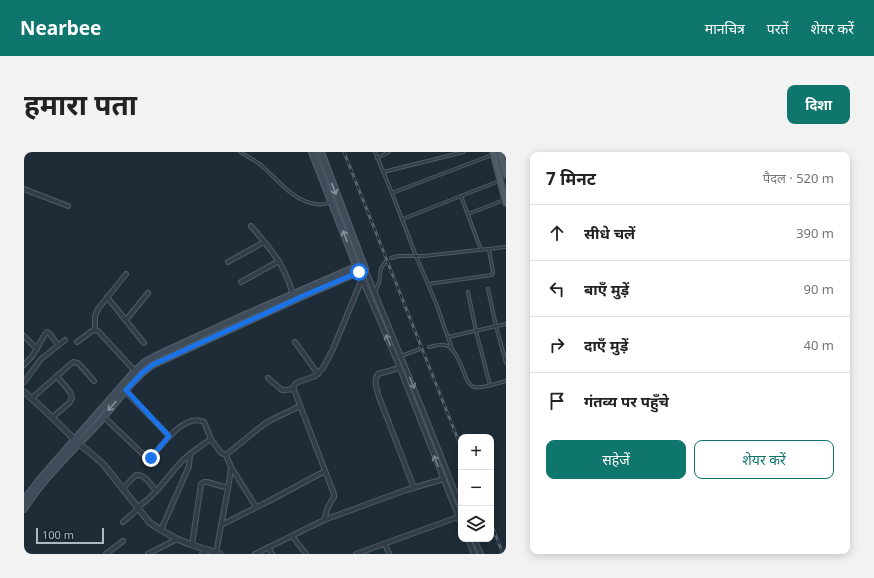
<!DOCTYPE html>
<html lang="hi">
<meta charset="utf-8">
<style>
:root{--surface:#fff;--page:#f2f2f2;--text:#222;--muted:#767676;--line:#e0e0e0;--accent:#0f766e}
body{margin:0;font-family:"Noto Sans","Noto Sans Devanagari",sans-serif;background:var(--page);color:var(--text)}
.controls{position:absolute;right:12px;bottom:12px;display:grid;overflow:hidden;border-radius:8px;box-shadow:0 2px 10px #0003}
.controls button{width:36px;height:36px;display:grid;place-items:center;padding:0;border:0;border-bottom:1px solid var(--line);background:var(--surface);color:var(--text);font:20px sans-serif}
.scale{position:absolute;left:12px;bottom:10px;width:68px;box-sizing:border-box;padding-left:4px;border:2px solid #abb8c5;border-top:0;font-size:11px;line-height:14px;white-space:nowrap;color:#abb8c5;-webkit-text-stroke:3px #17222c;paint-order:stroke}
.stop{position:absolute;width:12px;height:12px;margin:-9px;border:3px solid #1a73e8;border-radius:50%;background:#fff}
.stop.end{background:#1a73e8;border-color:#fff;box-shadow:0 1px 4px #0008}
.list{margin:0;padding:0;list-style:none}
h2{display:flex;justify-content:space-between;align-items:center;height:52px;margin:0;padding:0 16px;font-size:17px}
h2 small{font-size:13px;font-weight:400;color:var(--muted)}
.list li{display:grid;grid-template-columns:26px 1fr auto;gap:12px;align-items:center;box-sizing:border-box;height:56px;padding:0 16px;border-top:1px solid var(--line)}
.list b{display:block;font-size:15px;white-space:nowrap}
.list em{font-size:13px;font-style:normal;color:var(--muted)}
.actions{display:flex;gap:8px;padding:12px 16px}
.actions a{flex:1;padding:9px 0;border:1px solid var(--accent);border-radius:8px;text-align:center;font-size:14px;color:var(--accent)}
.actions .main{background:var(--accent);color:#fff}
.icon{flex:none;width:22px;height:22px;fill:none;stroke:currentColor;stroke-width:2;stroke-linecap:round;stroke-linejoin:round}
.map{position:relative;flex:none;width:482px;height:402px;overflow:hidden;border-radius:8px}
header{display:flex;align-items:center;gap:24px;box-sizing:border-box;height:56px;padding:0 20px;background:var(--accent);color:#fff}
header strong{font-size:19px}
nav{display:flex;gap:22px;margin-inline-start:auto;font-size:14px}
.intro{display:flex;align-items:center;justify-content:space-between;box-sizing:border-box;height:96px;padding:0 24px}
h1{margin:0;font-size:28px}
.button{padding:10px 18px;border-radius:8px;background:var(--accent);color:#fff;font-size:14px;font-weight:700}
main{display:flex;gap:24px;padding:0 24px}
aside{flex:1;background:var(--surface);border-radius:8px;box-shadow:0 2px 10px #0003}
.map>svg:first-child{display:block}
</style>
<header>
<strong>Nearbee</strong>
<nav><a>मानचित्र</a><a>परतें</a><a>शेयर करें</a></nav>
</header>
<div class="intro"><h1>हमारा पता</h1><a class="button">दिशा</a></div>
<main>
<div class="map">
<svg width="482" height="402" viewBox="0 0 482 402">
<rect width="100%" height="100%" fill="#1e2c37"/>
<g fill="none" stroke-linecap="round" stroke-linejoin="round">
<!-- service casing -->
<g stroke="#4f5b66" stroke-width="4">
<g id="service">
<path d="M216,0C223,4 230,8 237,13C253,27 270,50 292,52C297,53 302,52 307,50"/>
<path d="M351,0L368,41L392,104L412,151L428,197"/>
<path d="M353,6L365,0"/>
<path d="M359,20L440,0"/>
<path d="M368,41L468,3"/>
<path d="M437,44L457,98"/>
<path d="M444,62L480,48"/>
<path d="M379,67L475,29"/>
<path d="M367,106L374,104H400L482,95"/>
<path d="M404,132L468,123L469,120L465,98"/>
<path d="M464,137L472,174L482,211"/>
<path d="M351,140L355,131L357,116L362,109"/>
<path d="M444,140L452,179L466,233"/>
<path d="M424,185L482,172"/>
<path d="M405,195C410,194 416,192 421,193C432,195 439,219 443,228C445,231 446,234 450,235C457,237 474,231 482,229"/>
<path d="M377,204L396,197"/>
</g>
</g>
<!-- minor casing -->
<g stroke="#4f5b66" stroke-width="6">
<g id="minor">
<path d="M0,37L44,54"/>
<path d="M227,74C238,87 250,100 258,115C263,124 266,133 269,142"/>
<path d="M204,110L240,90"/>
<path d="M341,117L399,259L437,355"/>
<path d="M335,120L373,209L437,371"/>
<path d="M217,130L255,109"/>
<path d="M83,145L120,191"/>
<path d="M102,168L124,141"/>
<path d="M71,178V164L74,157L102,122"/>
<path d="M0,184L13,197"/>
<path d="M53,190L69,178L74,179L111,219"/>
<path d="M271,190L294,222"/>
<path d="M0,213L9,203L21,182L23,180L26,182L34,193"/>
<path d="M375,216L354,222C349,229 353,238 355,245L390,336"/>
<path d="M244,226L258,238H262L270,237"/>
<path d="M0,230L17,207L41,188"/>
<path d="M101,239L145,284"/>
<path d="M8,246L49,210L54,211L56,213L70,229"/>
<path d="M29,265L46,250L48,246L46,240L33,224"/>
<path d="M80,265L123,306H127C137,294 161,260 180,270L187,287"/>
<path d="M207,315L232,355"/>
<path d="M99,336L112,323C121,322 127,333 132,339"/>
<path d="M114,355C132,343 143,325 157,310C166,301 177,294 187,287L197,301L202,303L239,273L245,269L276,254"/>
<path d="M300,368L304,355L310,345V342L269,235L272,231L291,224L299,216L309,197L338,127"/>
<path d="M99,370L115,356"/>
<path d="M197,373L247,348L301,319"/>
<path d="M137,378L165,314L166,302"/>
<path d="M268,384L282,402"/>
<path d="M444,387L450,402"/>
<path d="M450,387L457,402"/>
<path d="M361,392L365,402"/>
<path d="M168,393L177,332L180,330H183L204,336"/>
<path d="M244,395L248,402"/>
<path d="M192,401L205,331L207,315L202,303"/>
<path d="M82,402L99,389"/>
<path d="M124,402L153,387"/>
<path d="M178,402L185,398"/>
<path d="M231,402L300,368L382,338L420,327"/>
<path d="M332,402L434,365"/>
</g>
</g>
<!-- tertiary casing -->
<g stroke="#4f5b66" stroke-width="7">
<path id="tertiary" d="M0,240C18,255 35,272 52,289C61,297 71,304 80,313L126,371L137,378L153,387L168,393L196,402"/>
</g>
<!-- secondary casing -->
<g stroke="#4f5b66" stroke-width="8">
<g id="secondary">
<path d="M288,0L334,118"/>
<path d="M0,348L18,325L111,219L121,210L132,204L219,164L339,112"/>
<path d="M0,357C21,323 52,296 78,267C94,248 108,228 128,213L279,144L341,117L297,0"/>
</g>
</g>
<!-- primary casing -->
<g stroke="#3e4954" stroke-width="8">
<g id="primary">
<path d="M469,0L482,51"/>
<path d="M476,0L482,23"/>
</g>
</g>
<!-- service -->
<use href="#service" stroke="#323d48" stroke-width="2"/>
<!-- minor -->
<use href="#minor" stroke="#323d48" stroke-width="4"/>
<!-- tertiary -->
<use href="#tertiary" stroke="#323d48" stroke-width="5"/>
<!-- secondary -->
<use href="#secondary" stroke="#3f4d5b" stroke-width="5.5"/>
<!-- primary -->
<use href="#primary" stroke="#4f5d68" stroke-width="6"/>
<!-- rail casing -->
<g stroke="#53626f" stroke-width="3">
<g id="rail">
<path d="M320,0L437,295"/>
<path d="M467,371L479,402"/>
</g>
</g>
<!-- rail -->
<use href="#rail" stroke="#17222c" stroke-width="1.5" stroke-dasharray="4.5" stroke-linecap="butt"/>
</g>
<!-- one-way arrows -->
<defs><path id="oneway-shaft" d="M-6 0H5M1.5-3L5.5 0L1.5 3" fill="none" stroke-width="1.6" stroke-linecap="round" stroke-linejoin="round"/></defs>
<g stroke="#8593a0">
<use href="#oneway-shaft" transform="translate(310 37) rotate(69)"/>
<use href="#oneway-shaft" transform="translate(321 84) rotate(-111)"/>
<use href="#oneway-shaft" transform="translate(88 254) rotate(130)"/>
</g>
<g stroke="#75818d">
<use href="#oneway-shaft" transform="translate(364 188) rotate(-113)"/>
<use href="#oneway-shaft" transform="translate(388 231) rotate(68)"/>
<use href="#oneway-shaft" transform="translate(412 309) rotate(-113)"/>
</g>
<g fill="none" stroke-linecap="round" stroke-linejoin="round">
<!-- route -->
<path stroke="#1a73e8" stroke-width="5" d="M127,306L145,284L102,238L119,220L128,213L279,144L335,120"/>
</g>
</svg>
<div class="controls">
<button>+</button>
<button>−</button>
<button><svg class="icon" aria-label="layers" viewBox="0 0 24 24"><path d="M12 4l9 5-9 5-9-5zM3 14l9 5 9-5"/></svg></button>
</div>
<div class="scale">100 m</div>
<div class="stop" style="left:335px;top:120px"></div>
<div class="stop end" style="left:127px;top:306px"></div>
</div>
<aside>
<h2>7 मिनट<small>पैदल · 520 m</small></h2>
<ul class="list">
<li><svg class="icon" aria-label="ahead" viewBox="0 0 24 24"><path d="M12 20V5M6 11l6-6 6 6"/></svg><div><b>सीधे चलें</b></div><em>390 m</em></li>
<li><svg class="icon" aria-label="left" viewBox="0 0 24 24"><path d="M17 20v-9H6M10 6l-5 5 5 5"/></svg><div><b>बाएँ मुड़ें</b></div><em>90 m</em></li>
<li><svg class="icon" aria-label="right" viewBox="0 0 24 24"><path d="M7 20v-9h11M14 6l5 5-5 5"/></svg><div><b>दाएँ मुड़ें</b></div><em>40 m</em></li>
<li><svg class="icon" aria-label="arrive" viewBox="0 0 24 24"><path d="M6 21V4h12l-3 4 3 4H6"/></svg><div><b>गंतव्य पर पहुँचे</b></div></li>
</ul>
<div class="actions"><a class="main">सहेजें</a><a>शेयर करें</a></div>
</aside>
</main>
